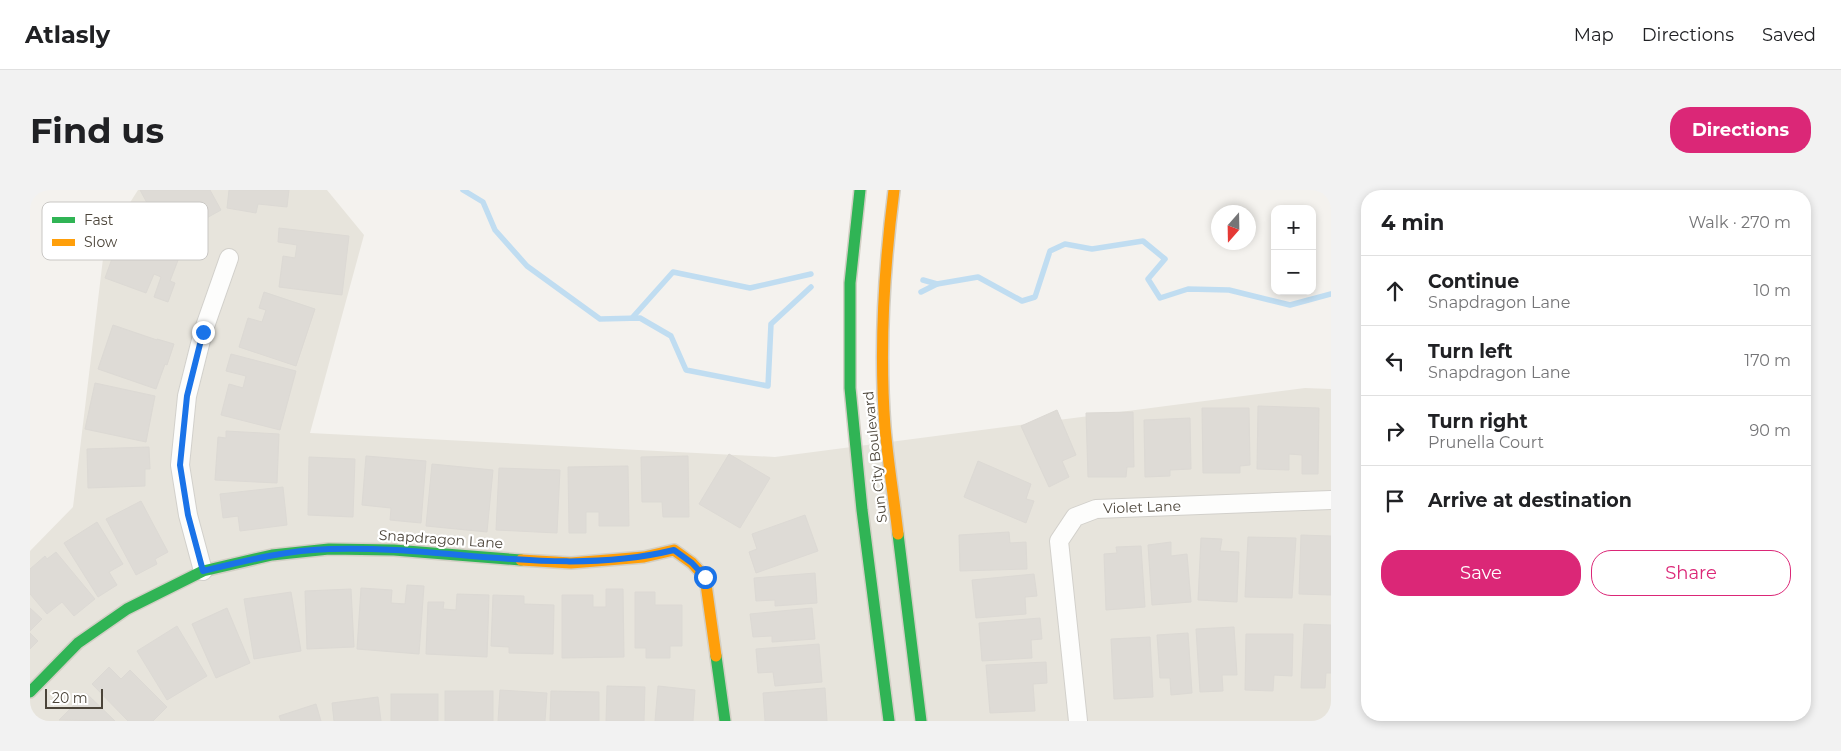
<!DOCTYPE html>
<meta charset="utf-8">
<style>
:root{--surface:#fff;--page:#f2f2f2;--text:#202124;--muted:#757577;--line:#e0e0e0;--accent:#db2777}
body{margin:0;font-family:Montserrat,sans-serif;background:var(--page);color:var(--text)}
.controls{position:absolute;right:15px;top:15px;display:grid;overflow:hidden;border-radius:10px;box-shadow:0 2px 8px #0003}
.controls button{width:45px;height:45px;display:grid;place-items:center;padding:0;border:0;border-bottom:1px solid var(--line);background:var(--surface);color:var(--text);font:25px sans-serif}
.compass{position:absolute;left:1181px;top:15px;width:45px;height:45px;border-radius:50%;background:var(--surface);box-shadow:0 2px 8px #0003;rotate:200deg}
.scale{position:absolute;left:15px;bottom:12px;width:58px;box-sizing:border-box;padding-left:5px;border:2px solid #4b4439;border-top:0;font-size:14px;line-height:18px;white-space:nowrap;color:#4b4439;-webkit-text-stroke:4px #fff;paint-order:stroke}
.stop{position:absolute;width:15px;height:15px;margin:-11px;border:4px solid #1a73e8;border-radius:50%;background:#fff}
.stop.end{background:#1a73e8;border-color:#fff;box-shadow:0 1px 5px #0008}
.list{margin:0;padding:0;list-style:none}
h2{display:flex;justify-content:space-between;align-items:center;height:65px;margin:0;padding:0 20px;font-size:21px}
h2 small{font-size:16px;font-weight:400;color:var(--muted)}
.list li{display:grid;grid-template-columns:32px 1fr auto;gap:15px;align-items:center;box-sizing:border-box;height:70px;padding:0 20px;border-top:1px solid var(--line)}
.list b{display:block;font-size:19px;white-space:nowrap}
.list p{margin:0;font-size:16px;white-space:nowrap;color:var(--muted)}
.list em{font-size:16px;font-style:normal;color:var(--muted)}
.actions{display:flex;gap:10px;padding:15px 20px}
.actions a{flex:1;padding:11px 0;border:1px solid var(--accent);border-radius:20px;text-align:center;font-size:18px;color:var(--accent)}
.actions .main{background:var(--accent);color:#fff}
.icon{flex:none;width:28px;height:28px;fill:none;stroke:currentColor;stroke-width:2;stroke-linecap:round;stroke-linejoin:round}
.map{position:relative;flex:none;width:1301px;height:531px;overflow:hidden;border-radius:20px}
header{display:flex;align-items:center;gap:30px;box-sizing:border-box;height:70px;padding:0 25px;background:var(--surface);border-bottom:1px solid var(--line)}
header strong{font-size:24px}
nav{display:flex;gap:28px;margin-inline-start:auto;font-size:18px}
.intro{display:flex;align-items:center;justify-content:space-between;box-sizing:border-box;height:120px;padding:0 30px}
h1{margin:0;font-size:35px}
.button{padding:12px 22px;border-radius:20px;background:var(--accent);color:#fff;font-size:18px;font-weight:700}
main{display:flex;gap:30px;padding:0 30px}
aside{flex:1;background:var(--surface);border-radius:20px;box-shadow:0 2px 8px #0003}
.map>svg:first-child{display:block}
</style>
<header>
<strong>Atlasly</strong>
<nav><a>Map</a><a>Directions</a><a>Saved</a></nav>
</header>
<div class="intro"><h1>Find us</h1><a class="button">Directions</a></div>
<main>
<div class="map">
<svg width="1301" height="531" viewBox="0 0 1301 531">
<rect width="100%" height="100%" fill="#f4f2ee"/>
<!-- residential -->
<path fill="#e7e4dc" d="M108,0H297L334,45L280,243L745,267L1275,198L1301,199V531H0V361L43,317L75,52Z"/>
<g fill="none" stroke-linecap="round" stroke-linejoin="round">
<!-- stream -->
<g stroke="#c0ddf1" stroke-width="5.5">
<path d="M433,0L453,12L465,40L497,76L570,129L610,128L641,146L656,180L738,196L741,134L781,97"/>
<path d="M893,90L907,94"/>
<path d="M891,102L907,94L948,87L992,111L1005,107L1020,61L1035,54L1062,59L1113,51L1135,69L1118,89L1130,108L1158,99L1199,100L1260,115L1301,104"/>
<path d="M602,128L643,82L720,98L781,84"/>
</g>
</g>
<!-- building -->
<g fill="#dedbd6" stroke="#dcd9d4">
<path d="M110,0H180L191,20L137,50Z"/>
<path d="M199,0H259L257,17L228,14L226,23L197,18Z"/>
<path d="M249,38L319,46L312,105L249,97L253,66L265,68L267,55L248,52Z"/>
<path d="M91,44L150,65L140,91L145,93L138,112L124,107L131,87L124,84L116,103L75,88Z"/>
<path d="M234,102L285,119L266,176L209,157L218,128L232,132L236,120L229,118Z"/>
<path d="M83,135L127,150V149L144,154L137,175L135,174L126,199L68,179Z"/>
<path d="M201,164L266,181L250,240L191,225L199,194L213,198L216,186L196,181Z"/>
<path d="M65,193L125,206L116,252L55,239Z"/>
<path d="M1228,216L1289,218L1288,284H1272V265L1259,264V280L1227,279Z"/>
<path d="M1172,218H1219L1220,275L1210,276V283H1173Z"/>
<path d="M1027,220L1046,265L1032,271L1039,287L1019,297L991,236Z"/>
<path d="M1103,222L1104,277H1097L1096,287H1058L1056,223Z"/>
<path d="M1160,228L1161,279L1140,280V286L1115,287L1114,230Z"/>
<path d="M196,241L249,244L247,293L185,290L188,247L196,248Z"/>
<path d="M119,257L120,279H115V296L58,298L57,259Z"/>
<path d="M699,264L740,288L710,338L669,314Z"/>
<path d="M336,266L396,271L391,333L360,330L361,318L332,315Z"/>
<path d="M658,266L659,327H633L632,312H612L611,267Z"/>
<path d="M279,267L325,269L323,327L278,325Z"/>
<path d="M948,271L1001,294L996,309L1004,311L996,333L934,307Z"/>
<path d="M402,274L463,280L457,342L396,336Z"/>
<path d="M598,276L599,336H569V322H556V343H539L538,277Z"/>
<path d="M469,278L530,280L527,343L466,340Z"/>
<path d="M253,297L257,335L210,341L208,326L193,328L190,304Z"/>
<path d="M111,311L138,362L125,369L127,374L106,385L76,329Z"/>
<path d="M775,325L788,361L726,383L719,362L727,359L722,344Z"/>
<path d="M67,332L93,374L79,382L87,395L68,407L34,353Z"/>
<path d="M979,342L980,353L996,352L997,379L930,381L929,345Z"/>
<path d="M1271,345L1301,346V405L1269,404Z"/>
<path d="M1218,347L1266,348L1262,408L1215,407Z"/>
<path d="M1171,348L1192,349L1190,361L1209,362L1207,412L1168,410Z"/>
<path d="M1141,352V366L1157,364L1161,412L1122,415L1118,355Z"/>
<path d="M1111,356L1115,417L1076,420L1074,364L1087,363L1086,357Z"/>
<path d="M26,362L65,409L44,426L32,412L17,424L0,404V379L15,366L17,369Z"/>
<path d="M785,383L787,413L745,416V410L726,411L724,388Z"/>
<path d="M1004,384L1007,406L995,407L996,424L946,428L942,390Z"/>
<path d="M377,395L394,396L389,464L327,459L331,398L362,400L361,413L375,414Z"/>
<path d="M321,399L324,457L277,459L275,401Z"/>
<path d="M576,399H593L594,467L532,468V405H563V417H576Z"/>
<path d="M261,402L271,461L224,469L214,409Z"/>
<path d="M605,402H625V415H652V456H640V468H616V458H605Z"/>
<path d="M427,404L459,405L457,467L396,464L398,412H414L413,419L426,420Z"/>
<path d="M463,405L494,406V414L524,415L523,464L479,463V457L461,456Z"/>
<path d="M0,418L12,429L0,441Z"/>
<path d="M197,418L220,473L186,488L162,434Z"/>
<path d="M782,418L785,449L742,452V446L723,447L720,424Z"/>
<path d="M1010,428L1012,449L1001,450L1002,468L952,471L949,433Z"/>
<path d="M1274,434L1301,435V483H1296L1295,498H1271Z"/>
<path d="M147,436L177,486L137,510L107,461Z"/>
<path d="M1204,437L1207,485H1192L1193,501L1170,502L1166,439Z"/>
<path d="M0,443L8,451L0,459Z"/>
<path d="M1158,443L1162,503L1141,505L1140,488H1130L1127,445Z"/>
<path d="M1216,444H1263L1262,486L1244,485L1243,501L1215,500Z"/>
<path d="M1120,447L1123,507L1084,509L1081,449Z"/>
<path d="M789,454L792,492L745,496L743,482L728,483L726,459Z"/>
<path d="M1016,472L1017,493L1003,494L1005,521L960,523L956,475Z"/>
<path d="M79,477L91,489L100,480L137,517L123,531H98L62,494Z"/>
<path d="M577,496L615,497L614,531H576Z"/>
<path d="M628,496L665,500L663,531H625Z"/>
<path d="M795,498L797,531H735L733,503Z"/>
<path d="M470,500L517,503L515,531H468Z"/>
<rect x="415" y="501" width="48" height="30"/>
<path d="M521,501L569,502V531H520Z"/>
<path d="M56,503L85,531L29,530Z"/>
<rect x="361" y="504" width="47" height="27"/>
<path d="M348,507L351,531H304L302,513Z"/>
<path d="M286,514L291,531H251L249,526Z"/>
</g>
<g fill="none" stroke-linecap="round" stroke-linejoin="round">
<!-- street casing -->
<g stroke="#d2d0cb" stroke-width="20">
<g id="street">
<path d="M173,381L158,325L150,275L157,206L173,142L199,68"/>
<path d="M1048,531L1029,351L1045,327L1066,319L1301,310"/>
</g>
</g>
<!-- fast casing -->
<g stroke="#d3cfc5" stroke-width="14">
<g id="fast">
<path d="M830,0L820,93V198L832,320L859,531"/>
<path d="M868,344L891,531"/>
<path d="M686,466L695,531"/>
<path d="M0,502L48,453L97,419L173,381L242,365L299,359L364,360L491,370"/>
</g>
</g>
<!-- slow casing -->
<g stroke="#d3cfc5" stroke-width="14">
<g id="slow">
<path d="M864,0C854,78 849,158 855,237C858,273 864,308 868,344"/>
<path d="M491,370L541,373L614,367L644,360L662,373L675,387L686,466"/>
</g>
</g>
<!-- street -->
<use href="#street" stroke="#fdfdfc" stroke-width="18"/>
<!-- fast -->
<use href="#fast" stroke="#30b455" stroke-width="11"/>
<!-- slow -->
<use href="#slow" stroke="#ff9f0a" stroke-width="11"/>
</g>
<g fill="none" stroke-linecap="round" stroke-linejoin="round">
<!-- route -->
<path stroke="#1a73e8" stroke-width="6" d="M173,142L157,206L150,275L158,325L173,381C214,371 257,360 300,359C415,355 529,388 644,360L662,373L675,387"/>
</g>
<g text-anchor="middle" dominant-baseline="central" stroke-width="4.5" stroke-linejoin="round" paint-order="stroke">
<!-- street labels -->
<g font-size="14" fill="#4b4439" stroke="#fff">
<text transform="translate(845 267) rotate(-96)">Sun City Boulevard</text>
<text transform="translate(1112 317) rotate(-2)">Violet Lane</text>
<text transform="translate(411 349) rotate(4)">Snapdragon Lane</text>
</g>
</g>
<!-- legend -->
<rect x="12" y="12" width="166" height="58" rx="8" fill="#fff" stroke="#c9c7c4" stroke-width="1"/>
<rect x="22" y="27" width="23" height="6" fill="#30b455"/>
<rect x="22" y="49" width="23" height="7" fill="#ff9f0a"/>
<g font-size="14" fill="#4b4439">
<text x="54" y="35">Fast</text>
<text x="54" y="57">Slow</text>
</g>
</svg>
<div class="controls">
<button>+</button>
<button>−</button>
</div>
<svg class="compass" viewBox="-18 -18 36 36"><path d="M0-13l5 13h-10z" fill="#e53935"/><path d="M0 13l5-13h-10z" fill="#757577"/></svg>
<div class="scale">20 m</div>
<div class="stop" style="left:675px;top:387px"></div>
<div class="stop end" style="left:173px;top:142px"></div>
</div>
<aside>
<h2>4 min<small>Walk · 270 m</small></h2>
<ul class="list">
<li><svg class="icon" aria-label="ahead" viewBox="0 0 24 24"><path d="M12 20V5M6 11l6-6 6 6"/></svg><div><b>Continue</b><p>Snapdragon Lane</p></div><em>10 m</em></li>
<li><svg class="icon" aria-label="left" viewBox="0 0 24 24"><path d="M17 20v-9H6M10 6l-5 5 5 5"/></svg><div><b>Turn left</b><p>Snapdragon Lane</p></div><em>170 m</em></li>
<li><svg class="icon" aria-label="right" viewBox="0 0 24 24"><path d="M7 20v-9h11M14 6l5 5-5 5"/></svg><div><b>Turn right</b><p>Prunella Court</p></div><em>90 m</em></li>
<li><svg class="icon" aria-label="arrive" viewBox="0 0 24 24"><path d="M6 21V4h12l-3 4 3 4H6"/></svg><div><b>Arrive at destination</b></div></li>
</ul>
<div class="actions"><a class="main">Save</a><a>Share</a></div>
</aside>
</main>
